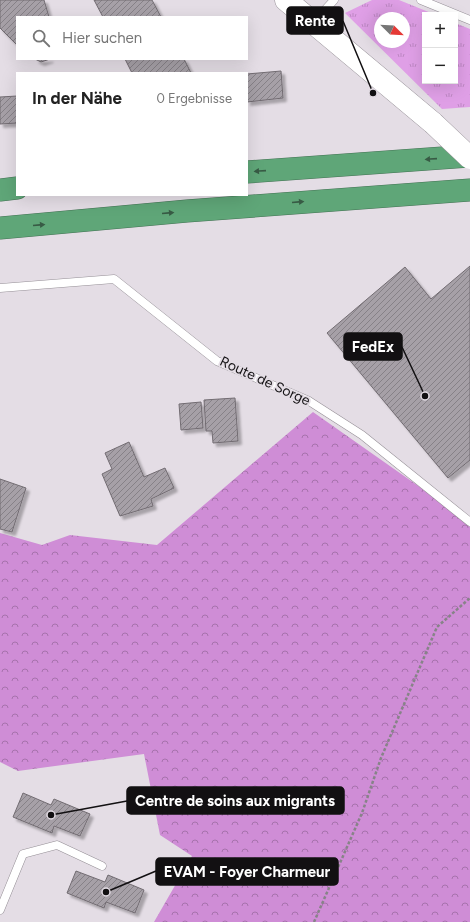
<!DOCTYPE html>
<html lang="de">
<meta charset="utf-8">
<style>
:root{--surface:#fff;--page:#f2f2f2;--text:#222;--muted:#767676;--line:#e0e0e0}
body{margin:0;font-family:Figtree,sans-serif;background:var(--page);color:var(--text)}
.controls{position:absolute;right:12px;top:12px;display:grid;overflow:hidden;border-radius:0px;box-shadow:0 4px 16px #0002}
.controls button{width:36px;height:36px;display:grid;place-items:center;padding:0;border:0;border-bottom:1px solid var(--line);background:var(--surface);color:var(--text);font:20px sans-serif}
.compass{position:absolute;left:374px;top:12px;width:36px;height:36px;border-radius:50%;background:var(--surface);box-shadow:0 4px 16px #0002;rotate:114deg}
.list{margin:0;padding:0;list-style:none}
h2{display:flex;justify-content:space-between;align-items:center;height:52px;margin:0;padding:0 16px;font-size:17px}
h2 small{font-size:13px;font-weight:400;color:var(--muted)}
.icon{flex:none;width:22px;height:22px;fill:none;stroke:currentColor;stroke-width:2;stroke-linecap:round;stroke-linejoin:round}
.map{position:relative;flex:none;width:470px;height:922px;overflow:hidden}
.search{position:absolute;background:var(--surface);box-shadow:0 4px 16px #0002;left:16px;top:16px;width:232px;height:44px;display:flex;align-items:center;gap:10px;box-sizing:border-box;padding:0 14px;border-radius:0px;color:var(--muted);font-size:15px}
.panel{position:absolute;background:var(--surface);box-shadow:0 4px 16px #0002;left:16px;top:72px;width:232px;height:124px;border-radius:0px}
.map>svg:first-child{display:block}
</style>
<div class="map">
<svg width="470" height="922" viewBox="0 0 470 922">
<defs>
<pattern id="grass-tufts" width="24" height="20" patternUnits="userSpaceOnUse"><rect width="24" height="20" fill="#df9fe6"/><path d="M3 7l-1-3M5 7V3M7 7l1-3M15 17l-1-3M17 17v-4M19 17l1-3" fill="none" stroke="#be88c4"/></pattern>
<pattern id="forest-crowns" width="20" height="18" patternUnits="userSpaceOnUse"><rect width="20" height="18" fill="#cf8dd6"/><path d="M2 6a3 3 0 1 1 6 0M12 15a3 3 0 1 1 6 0" fill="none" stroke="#a772ac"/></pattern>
<pattern id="building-hatch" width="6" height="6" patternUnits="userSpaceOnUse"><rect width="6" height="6" fill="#a6a0a7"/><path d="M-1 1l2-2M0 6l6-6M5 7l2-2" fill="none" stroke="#868187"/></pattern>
<filter id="shadow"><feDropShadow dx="3.5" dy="3.5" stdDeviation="1" flood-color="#0004"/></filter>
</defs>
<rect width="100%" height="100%" fill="#e4dde5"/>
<!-- grass -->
<path fill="url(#grass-tufts)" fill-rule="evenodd" d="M372,0H399L436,15H425V81H455V23L470,29V107L442,109L345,13ZM380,18H404V42H380Z"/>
<!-- forest -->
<path fill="url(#forest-crowns)" d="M313,412L434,497L470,527V922H154L192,856L160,835L144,754L18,771L0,762V533L42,545L70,535L157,545Z"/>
<!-- building -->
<g fill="url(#building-hatch)" stroke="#726c72" filter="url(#shadow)">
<path d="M0,0H44L49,17H17V45L0,28Z"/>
<path d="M94,0H152L161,17H103Z"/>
<path d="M35,59H50L41,62Z"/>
<path d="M125,59H184L191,73H132Z"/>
<path d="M281,71L283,98L247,102V74Z"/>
<path d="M17,96V123L0,124V97Z"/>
<path d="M470,266V460L448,478L327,333L405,267L431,299Z"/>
<path d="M235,398L238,441L213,443L212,431H206L204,400Z"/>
<path d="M201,402L203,428L181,430L179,404Z"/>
<path d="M129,442L144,477L165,468L174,488L151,499L153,506L120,516L102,474L112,469L105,453Z"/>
<path d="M0,479L26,488L12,532L0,529Z"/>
<path d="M23,793L51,805L54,799L90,814L80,836L54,826L52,833L13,817Z"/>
<path d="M76,871L105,882L108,875L144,890L135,913L106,902L104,908L67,893Z"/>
</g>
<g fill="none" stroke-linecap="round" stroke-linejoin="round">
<!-- lane casing -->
<g stroke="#958f96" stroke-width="9">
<g id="lane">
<path d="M421,0L470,20"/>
<path d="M314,22L334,0"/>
<path d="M0,288L114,279L217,361L309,401L362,435L470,522"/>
<path d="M0,910L23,854L57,845L102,866"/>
</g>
</g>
<!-- secondary casing -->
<g stroke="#958f96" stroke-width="23">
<path id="secondary" d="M286,0L433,123"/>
</g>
<!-- highway casing -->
<g stroke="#447254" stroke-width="23">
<g id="highway">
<path d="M247,172L470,156"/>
<path d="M0,190L17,188"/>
<path d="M0,228L187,211L470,190"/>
</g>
</g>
<!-- path -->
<path stroke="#878388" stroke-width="2.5" stroke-dasharray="3 2" stroke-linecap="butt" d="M314,922L362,813L381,758L437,627L470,598"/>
<!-- lane -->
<use href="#lane" stroke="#fff" stroke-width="8"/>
<!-- secondary -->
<use href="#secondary" stroke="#fff" stroke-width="22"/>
<!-- highway -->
<use href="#highway" stroke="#5fa678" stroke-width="22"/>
<!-- secondary-bridge casing -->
<g stroke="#958f96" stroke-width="23" stroke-linecap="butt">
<path id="secondary-bridge" d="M433,123L470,158"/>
</g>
<!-- secondary-bridge -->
<use href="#secondary-bridge" stroke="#fff" stroke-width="22"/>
</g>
<!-- one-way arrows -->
<defs><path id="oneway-solid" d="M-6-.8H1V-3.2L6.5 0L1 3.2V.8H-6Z"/></defs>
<g fill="#385b45">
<use href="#oneway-solid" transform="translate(431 159) rotate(176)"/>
<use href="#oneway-solid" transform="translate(260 171) rotate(176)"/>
<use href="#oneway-solid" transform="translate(298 202) rotate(-5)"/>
<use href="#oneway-solid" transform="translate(168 213) rotate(-5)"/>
<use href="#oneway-solid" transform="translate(39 225) rotate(-5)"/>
</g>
<g text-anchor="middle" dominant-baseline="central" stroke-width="3.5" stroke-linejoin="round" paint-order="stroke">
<!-- street labels -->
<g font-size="14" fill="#121012" stroke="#e4dde5">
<text transform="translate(265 381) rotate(25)">Route de Sorge</text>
</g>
</g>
<!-- callouts -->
<path fill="none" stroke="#121012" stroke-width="1.5" d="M373 93L343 21M425 396L402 347M51 815L127 801M106 892L156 871"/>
<g fill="#121012" stroke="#e4dde5" stroke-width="1.5">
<circle cx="373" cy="93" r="4"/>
<circle cx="425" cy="396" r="4"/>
<circle cx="51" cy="815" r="4"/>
<circle cx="106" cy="892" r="4"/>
</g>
<g fill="#121012" stroke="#121012" stroke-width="1.5">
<rect x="287" y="7" width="56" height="27" rx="4"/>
<rect x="344" y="333" width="58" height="27" rx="4"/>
<rect x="127" y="787" width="217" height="27" rx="4"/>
<rect x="156" y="858" width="182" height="27" rx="4"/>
</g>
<g font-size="15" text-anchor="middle" font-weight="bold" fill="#fff">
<text x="315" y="26">Rente</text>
<text x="373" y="352">FedEx</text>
<text x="235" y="806">Centre de soins aux migrants</text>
<text x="247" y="877">EVAM - Foyer Charmeur</text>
</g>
</svg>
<div class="controls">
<button>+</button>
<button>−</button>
</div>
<svg class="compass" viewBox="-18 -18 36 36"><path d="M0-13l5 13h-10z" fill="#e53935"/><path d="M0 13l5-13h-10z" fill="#767676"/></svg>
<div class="search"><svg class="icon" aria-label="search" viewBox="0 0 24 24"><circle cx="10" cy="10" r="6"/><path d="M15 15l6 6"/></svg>Hier suchen</div>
<section class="panel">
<h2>In der Nähe<small>0 Ergebnisse</small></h2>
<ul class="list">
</ul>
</section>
</div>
